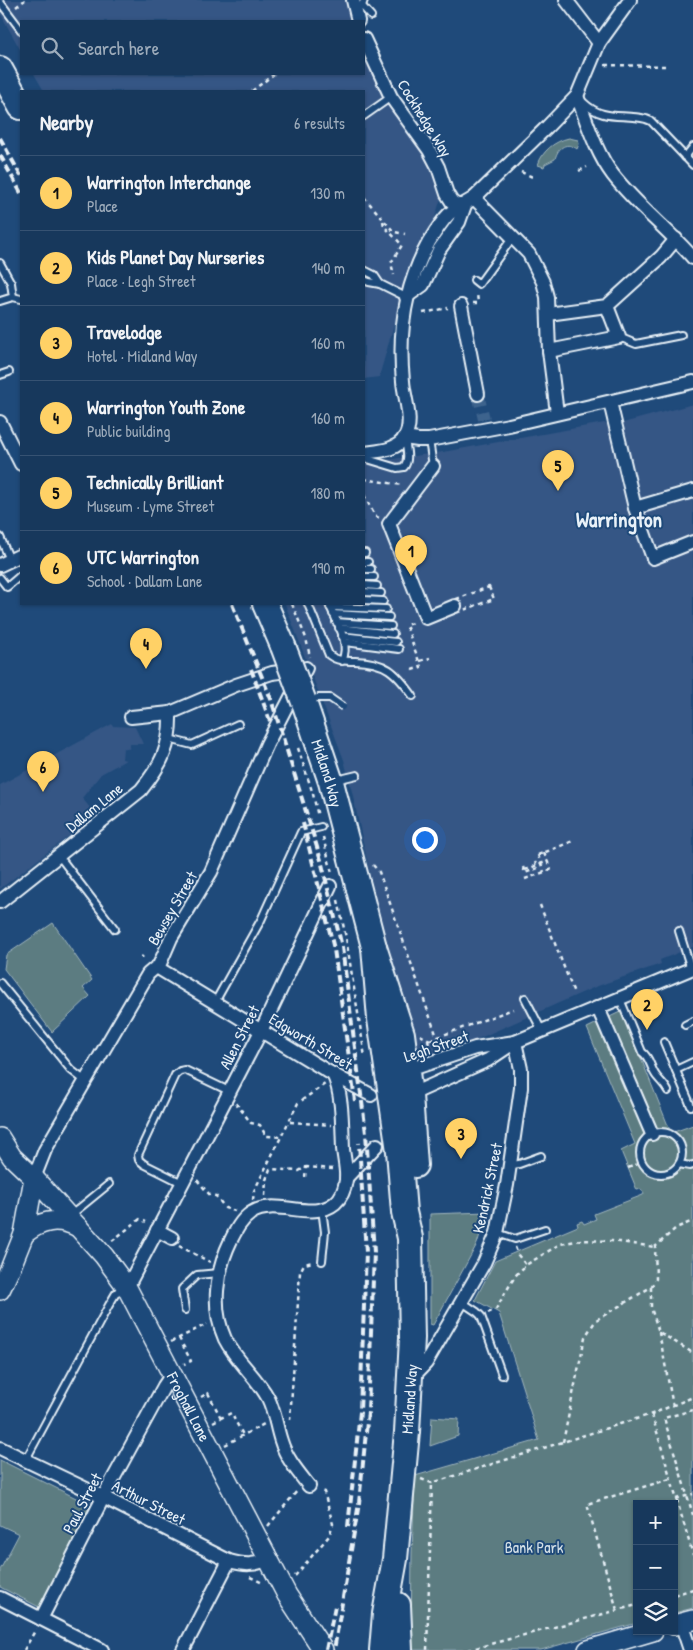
<!DOCTYPE html>
<meta charset="utf-8">
<style>
:root{--surface:#17385c;--page:#244365;--text:#f1f3f6;--muted:#9eacbb;--line:#365272;--accent:#ffd166}
body{margin:0;font-family:"Patrick Hand",sans-serif;background:var(--page);color:var(--text)}
.controls{position:absolute;right:15px;bottom:15px;display:grid;overflow:hidden;border-radius:0px;box-shadow:0 1px 4px #0004}
.controls button{width:45px;height:45px;display:grid;place-items:center;padding:0;border:0;border-bottom:1px solid var(--line);background:var(--surface);color:var(--text);font:25px sans-serif}
.you{position:absolute;left:424px;top:839px;width:18px;height:18px;margin:-12px;border:4px solid #fff;border-radius:50%;background:#1a73e8;box-shadow:0 0 0 8px #1a73e833}
.badge{display:grid;place-items:center;width:32px;height:32px;border-radius:50%;background:var(--accent);color:#111;font-size:16px;font-weight:700}
.pin{position:absolute;translate:-50% -41px;filter:drop-shadow(0 1px 2px #0008)}
.pin::after{content:'';position:absolute;top:26px;width:18px;height:15px;background:inherit;clip-path:polygon(0 0,100% 0,50% 100%)}
.list{margin:0;padding:0;list-style:none}
h2{display:flex;justify-content:space-between;align-items:center;height:65px;margin:0;padding:0 20px;font-size:21px}
h2 small{font-size:16px;font-weight:400;color:var(--muted)}
.list li{display:grid;grid-template-columns:32px 1fr auto;gap:15px;align-items:center;box-sizing:border-box;height:75px;padding:0 20px;border-top:1px solid var(--line)}
.list b{display:block;font-size:19px;white-space:nowrap}
.list p{margin:0;font-size:16px;white-space:nowrap;color:var(--muted)}
.list em{font-size:16px;font-style:normal;color:var(--muted)}
.icon{flex:none;width:28px;height:28px;fill:none;stroke:currentColor;stroke-width:2;stroke-linecap:round;stroke-linejoin:round}
.map{position:relative;flex:none;width:693px;height:1650px;overflow:hidden}
.search{position:absolute;background:var(--surface);box-shadow:0 1px 4px #0004;left:20px;top:20px;width:345px;height:55px;display:flex;align-items:center;gap:12px;box-sizing:border-box;padding:0 18px;border-radius:0px;color:var(--muted);font-size:19px}
.panel{position:absolute;background:var(--surface);box-shadow:0 1px 4px #0004;left:20px;top:90px;width:345px;height:515px;border-radius:0px}
.map>svg:first-child{display:block}
</style>
<div class="map">
<svg width="693" height="1650" viewBox="0 0 693 1650">
<rect width="100%" height="100%" fill="#1f4a7a"/>
<filter id="ink" filterUnits="userSpaceOnUse"><feTurbulence type="fractalNoise" baseFrequency=".02" numOctaves="2"/><feDisplacementMap in="SourceGraphic" scale="10" xChannelSelector="R" yChannelSelector="G"/><feConvolveMatrix kernelMatrix="1 2 1 2 8 2 1 2 1" color-interpolation-filters="sRGB"/></filter>
<g filter="url(#ink)">
<!-- built -->
<g fill="#345685">
<path d="M0,0H349L358,21H21V51L0,13Z"/>
<path d="M364,34L389,89L443,192L429,236L404,290L379,377L364,379V91H44L34,74H364Z"/>
<path d="M693,404V947L660,960L661,964L595,987L412,1068L353,796L344,760L285,604H364V463L443,452L604,423L608,425L619,424Z"/>
<path d="M112,724L113,726L135,727L143,744H130L129,749L123,748L122,759L126,760L101,774L82,798L96,815L0,889V785Z"/>
</g>
<!-- green -->
<g fill="#5b7c81" stroke="#a2b6bc">
<path d="M569,138L578,140L579,144L577,149C567,141 558,147 555,159L545,164L544,167L538,165C542,151 555,141 569,138Z"/>
<path d="M53,923L92,980L83,988L90,996L52,1032L4,969L6,955Z"/>
<path d="M622,1011L671,1133L693,1125V1608L674,1613V1504H637V1623L541,1650H413L411,1646L412,1552L415,1476L539,1440L499,1313L475,1300L495,1261L578,1226L577,1223L582,1221L584,1224L596,1219L594,1214L643,1195L644,1193L641,1189L637,1190L621,1151L635,1144L587,1028Z"/>
<path d="M487,1212L477,1244L433,1325L430,1324V1214Z"/>
<path d="M432,1417L459,1419L458,1436L430,1446Z"/>
<path d="M0,1460L90,1505L41,1608L0,1587V1570L19,1534L0,1525Z"/>
</g>
<g fill="none" stroke-linecap="round" stroke-linejoin="round">
<!-- street-tunnel -->
<path stroke="#3d638d" stroke-width="12" stroke-dasharray="12 6" stroke-linecap="butt" d="M478,394L484,419"/>
<!-- lane casing -->
<g stroke="#e8f1f8" stroke-width="10">
<g id="lane">
<path d="M0,2L21,30"/>
<path d="M362,6L371,16"/>
<path d="M355,11L362,6L364,0"/>
<path d="M583,102C604,122 621,113 646,119L651,121L693,165"/>
<path d="M364,116L391,97"/>
<path d="M685,157L693,147"/>
<path d="M0,263L11,283L13,297"/>
<path d="M364,270L374,275L380,284"/>
<path d="M364,280L369,282L380,284L406,297"/>
<path d="M474,280L479,284L513,237"/>
<path d="M0,301L13,297L21,299"/>
<path d="M619,337L636,344L681,335"/>
<path d="M0,375L9,372"/>
<path d="M429,440L433,466"/>
<path d="M364,458L397,468L404,467C410,460 406,448 405,439"/>
<path d="M0,537L10,560"/>
<path d="M364,553H365"/>
<path d="M364,562H368"/>
<path d="M364,569H371"/>
<path d="M364,577H374"/>
<path d="M0,578L7,587L21,575"/>
<path d="M364,585L377,586"/>
<path d="M364,592L381,593"/>
<path d="M364,600L383,601"/>
<path d="M308,604L329,655C337,661 345,661 355,661C386,662 395,671 413,696"/>
<path d="M329,604C336,621 351,643 342,661"/>
<path d="M330,607L386,609"/>
<path d="M333,614L389,617"/>
<path d="M336,622L391,626"/>
<path d="M339,628L393,634"/>
<path d="M342,636L396,642"/>
<path d="M345,642L399,649"/>
<path d="M169,739L192,745L238,724"/>
<path d="M336,780L357,775"/>
<path d="M59,856L115,929"/>
<path d="M679,931L691,969"/>
<path d="M0,983L71,1070L84,1080"/>
<path d="M525,998L542,1031"/>
<path d="M620,999L642,1052C651,1058 650,1069 657,1077C661,1082 665,1085 668,1091"/>
<path d="M215,1002L261,920L301,832L321,827"/>
<path d="M685,1025L693,1021"/>
<path d="M664,1042L691,1106"/>
<path d="M676,1070L693,1062"/>
<circle cx="661" cy="1153" r="21"/>
<path d="M679,1164L690,1166L693,1165"/>
<path d="M511,1165L519,1164L541,1156"/>
<path d="M182,1183L144,1164L139,1160L138,1155L175,1075L180,1071L185,1070L229,1091"/>
<path d="M322,1209L325,1232L322,1261"/>
<path d="M71,1215L109,1184"/>
<path d="M497,1233L515,1239L545,1229"/>
<path d="M462,1302L477,1312L481,1316L502,1375"/>
<path d="M185,1310L182,1289L197,1275L219,1273"/>
<path d="M25,1461L109,1305L116,1293L124,1286"/>
</g>
</g>
<!-- street casing -->
<g stroke="#e8f1f8" stroke-width="16">
<g id="street">
<path d="M353,0L358,21"/>
<path d="M566,0L599,43"/>
<path d="M364,39L391,97L429,150L438,167L447,194L452,202L457,205H465"/>
<path d="M577,96C587,122 596,153 613,175C637,206 668,229 693,258"/>
<path d="M474,198L529,254L543,282L547,297L549,351L557,413"/>
<path d="M406,297L423,285L439,250L459,222L465,205"/>
<path d="M461,306L478,394"/>
<path d="M607,306L661,257L676,239"/>
<path d="M548,314L607,306L619,337L549,351"/>
<path d="M610,402L635,508"/>
<path d="M0,422L21,464"/>
<path d="M404,438L418,440H429L509,425L693,382"/>
<path d="M364,453C377,451 397,451 405,437C414,421 404,398 403,381C398,332 405,285 429,242C435,232 441,222 449,214C455,208 467,203 474,198L547,127L577,96L599,43L630,0"/>
<path d="M433,466L389,524L426,618L455,606"/>
<path d="M693,491L635,508L653,558L693,542"/>
<path d="M0,565L21,555"/>
<path d="M131,717L170,713L236,685L272,673L295,670"/>
<path d="M0,902L141,790C162,764 171,746 170,713"/>
<path d="M158,968L171,938L211,872L267,744L306,668"/>
<path d="M158,968L327,1071L371,1095"/>
<path d="M598,1008L652,1134"/>
<path d="M404,1073L406,1071L475,1048L515,1042L693,968"/>
<path d="M406,1093L410,1095L488,1060L515,1042"/>
<path d="M34,1178L45,1150L148,974L155,968H158"/>
<path d="M346,1178L377,1145"/>
<path d="M173,1201L261,1031L330,886"/>
<path d="M157,1230L172,1238"/>
<path d="M126,1286L131,1280L170,1206"/>
<path d="M411,1379L426,1363L484,1263L497,1233L507,1185L521,1088V1069L515,1042"/>
<path d="M0,1448L103,1497L229,1561C244,1565 254,1566 268,1559"/>
<path d="M309,1486C298,1472 286,1458 281,1441C276,1426 275,1412 268,1398C256,1376 236,1361 225,1339C211,1308 216,1271 231,1240C236,1230 241,1220 251,1213C276,1197 312,1222 335,1203C342,1197 345,1188 346,1180C347,1170 344,1159 343,1149C342,1127 343,1094 333,1074"/>
<path d="M0,1598L102,1650"/>
<path d="M41,1619L107,1490L164,1386L172,1374"/>
<path d="M681,1623L690,1650"/>
<path d="M183,1650L229,1561"/>
</g>
</g>
<!-- secondary casing -->
<g stroke="#e8f1f8" stroke-width="22">
<g id="secondary">
<path id="s1" d="M0,1138L12,1157L34,1178L104,1256L126,1286L287,1595L323,1650"/>
<path d="M24,1234C41,1220 58,1217 78,1227"/>
<path d="M0,1290L10,1269L24,1234L34,1178"/>
<path d="M674,1625L693,1620"/>
<path d="M588,1650L653,1631"/>
</g>
</g>
<!-- highway casing -->
<g stroke="#e8f1f8" stroke-width="28">
<g id="highway">
<path d="M0,69L21,107"/>
<path d="M265,604L283,646"/>
<path id="s2" d="M304,702L331,782L374,947L402,1034L410,1095L415,1165"/>
<path d="M374,947L380,1019L399,1151L404,1212L410,1238L412,1338L407,1432L395,1559L385,1614L382,1650"/>
<path d="M398,1605L400,1650"/>
</g>
</g>
<!-- path -->
<g stroke="#e8f1f8" stroke-width="2.5" stroke-dasharray="4 4" stroke-linecap="butt">
<path d="M16,7L25,0"/>
<path d="M605,65L667,66"/>
<path d="M252,91L274,74"/>
<path d="M579,171L587,167"/>
<path d="M521,172L535,178"/>
<path d="M364,197L394,232L405,234"/>
<path d="M383,221L384,226L402,245L391,263L394,275"/>
<path d="M473,303H478L477,293"/>
<path d="M423,313L448,308"/>
<path d="M364,479L402,485"/>
<path d="M364,495L375,516L379,518"/>
<path d="M489,587L494,599L444,617L440,605Z"/>
<path d="M292,604L306,638L310,657"/>
<path d="M420,661L430,658"/>
<path d="M412,670L421,667L406,625L415,622"/>
<path d="M298,748L313,794L318,817"/>
<path d="M323,837L332,873"/>
<path d="M544,853L551,870"/>
<path d="M538,855L573,841"/>
<path d="M538,855L544,872"/>
<path d="M373,865L379,872L437,1037"/>
<path d="M523,867L525,873L538,868L535,862"/>
<path d="M525,870L548,861"/>
<path d="M525,879L553,869"/>
<path d="M338,900L346,938L365,1057"/>
<path d="M540,905L574,993"/>
<path d="M141,956L143,958"/>
<path d="M420,1035L440,1045"/>
<path d="M428,1040L430,1051"/>
<path d="M430,1040L513,1009"/>
<path d="M236,1103L251,1123L260,1125L266,1136L282,1137"/>
<path d="M290,1122L331,1125"/>
<path d="M628,1168L643,1162"/>
<path d="M305,1177L306,1167"/>
<path d="M197,1180L210,1195L216,1196L225,1208L235,1211"/>
<path d="M265,1196L266,1180L270,1169L299,1171L306,1167L333,1169"/>
<path d="M253,1200L254,1191L298,1103L325,1084"/>
<path d="M112,1241L140,1219L146,1222"/>
<path d="M179,1246L210,1262"/>
<path d="M515,1247L518,1255L526,1265"/>
<path d="M651,1287V1308L659,1332L693,1353"/>
<path d="M488,1313L496,1309L515,1276L526,1265L560,1244L581,1240L612,1241L655,1247"/>
<path d="M659,1332L673,1406"/>
<path d="M179,1338L191,1361L184,1364"/>
<path d="M171,1342L207,1324"/>
<path d="M201,1397L208,1393L221,1418"/>
<path d="M693,1410L664,1418L693,1515"/>
<path d="M652,1415L693,1555"/>
<path d="M290,1420L300,1272L304,1264L313,1262"/>
<path d="M213,1422L231,1413L243,1435"/>
<path d="M563,1442L585,1337L596,1320L651,1287L656,1279L655,1247L676,1228L693,1221"/>
<path d="M225,1445L264,1424"/>
<path d="M421,1479L432,1483L652,1414L693,1397"/>
<path d="M676,1499L693,1494"/>
<path d="M268,1526L297,1491"/>
<path d="M295,1576L329,1536L333,1524L324,1492L321,1491"/>
<path d="M250,1577L263,1583"/>
<path d="M674,1595L693,1589"/>
<path d="M617,1610L587,1504L670,1479"/>
<path d="M24,1650L36,1629"/>
<path d="M427,1650L432,1483"/>
<path d="M468,1650L637,1605"/>
</g>
<!-- lane -->
<use href="#lane" stroke="#1f4a7a" stroke-width="6"/>
<!-- street -->
<use href="#street" stroke="#1f4a7a" stroke-width="12"/>
<!-- secondary -->
<use href="#secondary" stroke="#1f4a7a" stroke-width="19"/>
<!-- highway -->
<use href="#highway" stroke="#1f4a7a" stroke-width="24"/>
<!-- rail -->
<g stroke="#e8f1f8" stroke-width="4" stroke-dasharray="8 4" stroke-linecap="butt">
<path d="M0,138L21,176"/>
<path d="M0,155L21,193"/>
<path d="M232,604L271,699L321,860L342,947L366,1133L374,1252L368,1412L359,1503L334,1650"/>
<path d="M251,669L270,721"/>
<path d="M303,823L334,949L355,1101"/>
<path d="M348,1527L360,1412L366,1252L359,1143"/>
<path d="M326,1650L335,1606"/>
</g>
<!-- lane-bridge casing -->
<g stroke="#e8f1f8" stroke-width="10" stroke-linecap="butt">
<path id="lane-bridge" d="M317,698H330L343,707"/>
</g>
<!-- highway-bridge casing -->
<g stroke="#e8f1f8" stroke-width="28" stroke-linecap="butt">
<path id="highway-bridge" d="M283,646L304,702"/>
</g>
<!-- lane-bridge -->
<use href="#lane-bridge" stroke="#1f4a7a" stroke-width="6"/>
<!-- highway-bridge -->
<use href="#highway-bridge" stroke="#1f4a7a" stroke-width="24"/>
</g>
</g>
<g text-anchor="middle" dominant-baseline="central" stroke-width="4" stroke-linejoin="round" paint-order="stroke">
<!-- street labels -->
<g font-size="16" fill="#e8f1f8" stroke="#1f4a7a">
<text transform="translate(425 118) rotate(58)">Cockhedge Way</text>
<text stroke="none"><textPath href="#s2" startOffset="75">Midland Way</textPath></text>
<text transform="translate(94 807) rotate(-39)">Dallam Lane</text>
<text transform="translate(172 908) rotate(-60)">Bewsey Street</text>
<text transform="translate(239 1037) rotate(-63)">Allen Street</text>
<text transform="translate(311 1041) rotate(31)">Edgworth Street</text>
<text transform="translate(436 1046) rotate(-19)">Legh Street</text>
<text transform="translate(487 1188) rotate(-78)">Kendrick Street</text>
<text transform="translate(409 1399) rotate(-86)">Midland Way</text>
<text stroke="none"><textPath href="#s1" startOffset="331">Froghall Lane</textPath></text>
<text transform="translate(149 1502) rotate(27)">Arthur Street</text>
<text transform="translate(82 1503) rotate(-62)">Paul Street</text>
</g>
<!-- park labels -->
<g font-size="16" fill="#d3dfe6" stroke="#1f4a7a">
<text x="534" y="1547">Bank Park</text>
</g>
<!-- district labels -->
<g font-size="21" font-weight="bold" fill="#e8f1f8" stroke="#1f4a7a">
<text x="619" y="519">Warrington</text>
</g>
</g>
</svg>
<div class="controls">
<button>+</button>
<button>−</button>
<button><svg class="icon" aria-label="layers" viewBox="0 0 24 24"><path d="M12 4l9 5-9 5-9-5zM3 14l9 5 9-5"/></svg></button>
</div>
<div class="you"></div>
<div class="pin badge" style="left:411px;top:576px">1</div>
<div class="pin badge" style="left:647px;top:1030px">2</div>
<div class="pin badge" style="left:461px;top:1159px">3</div>
<div class="pin badge" style="left:146px;top:669px">4</div>
<div class="pin badge" style="left:558px;top:491px">5</div>
<div class="pin badge" style="left:43px;top:792px">6</div>
<div class="search"><svg class="icon" aria-label="search" viewBox="0 0 24 24"><circle cx="10" cy="10" r="6"/><path d="M15 15l6 6"/></svg>Search here</div>
<section class="panel">
<h2>Nearby<small>6 results</small></h2>
<ul class="list">
<li><span class="badge">1</span><div><b>Warrington Interchange</b><p>Place</p></div><em>130 m</em></li>
<li><span class="badge">2</span><div><b>Kids Planet Day Nurseries</b><p>Place · Legh Street</p></div><em>140 m</em></li>
<li><span class="badge">3</span><div><b>Travelodge</b><p>Hotel · Midland Way</p></div><em>160 m</em></li>
<li><span class="badge">4</span><div><b>Warrington Youth Zone</b><p>Public building</p></div><em>160 m</em></li>
<li><span class="badge">5</span><div><b>Technically Brilliant</b><p>Museum · Lyme Street</p></div><em>180 m</em></li>
<li><span class="badge">6</span><div><b>UTC Warrington</b><p>School · Dallam Lane</p></div><em>190 m</em></li>
</ul>
</section>
</div>
